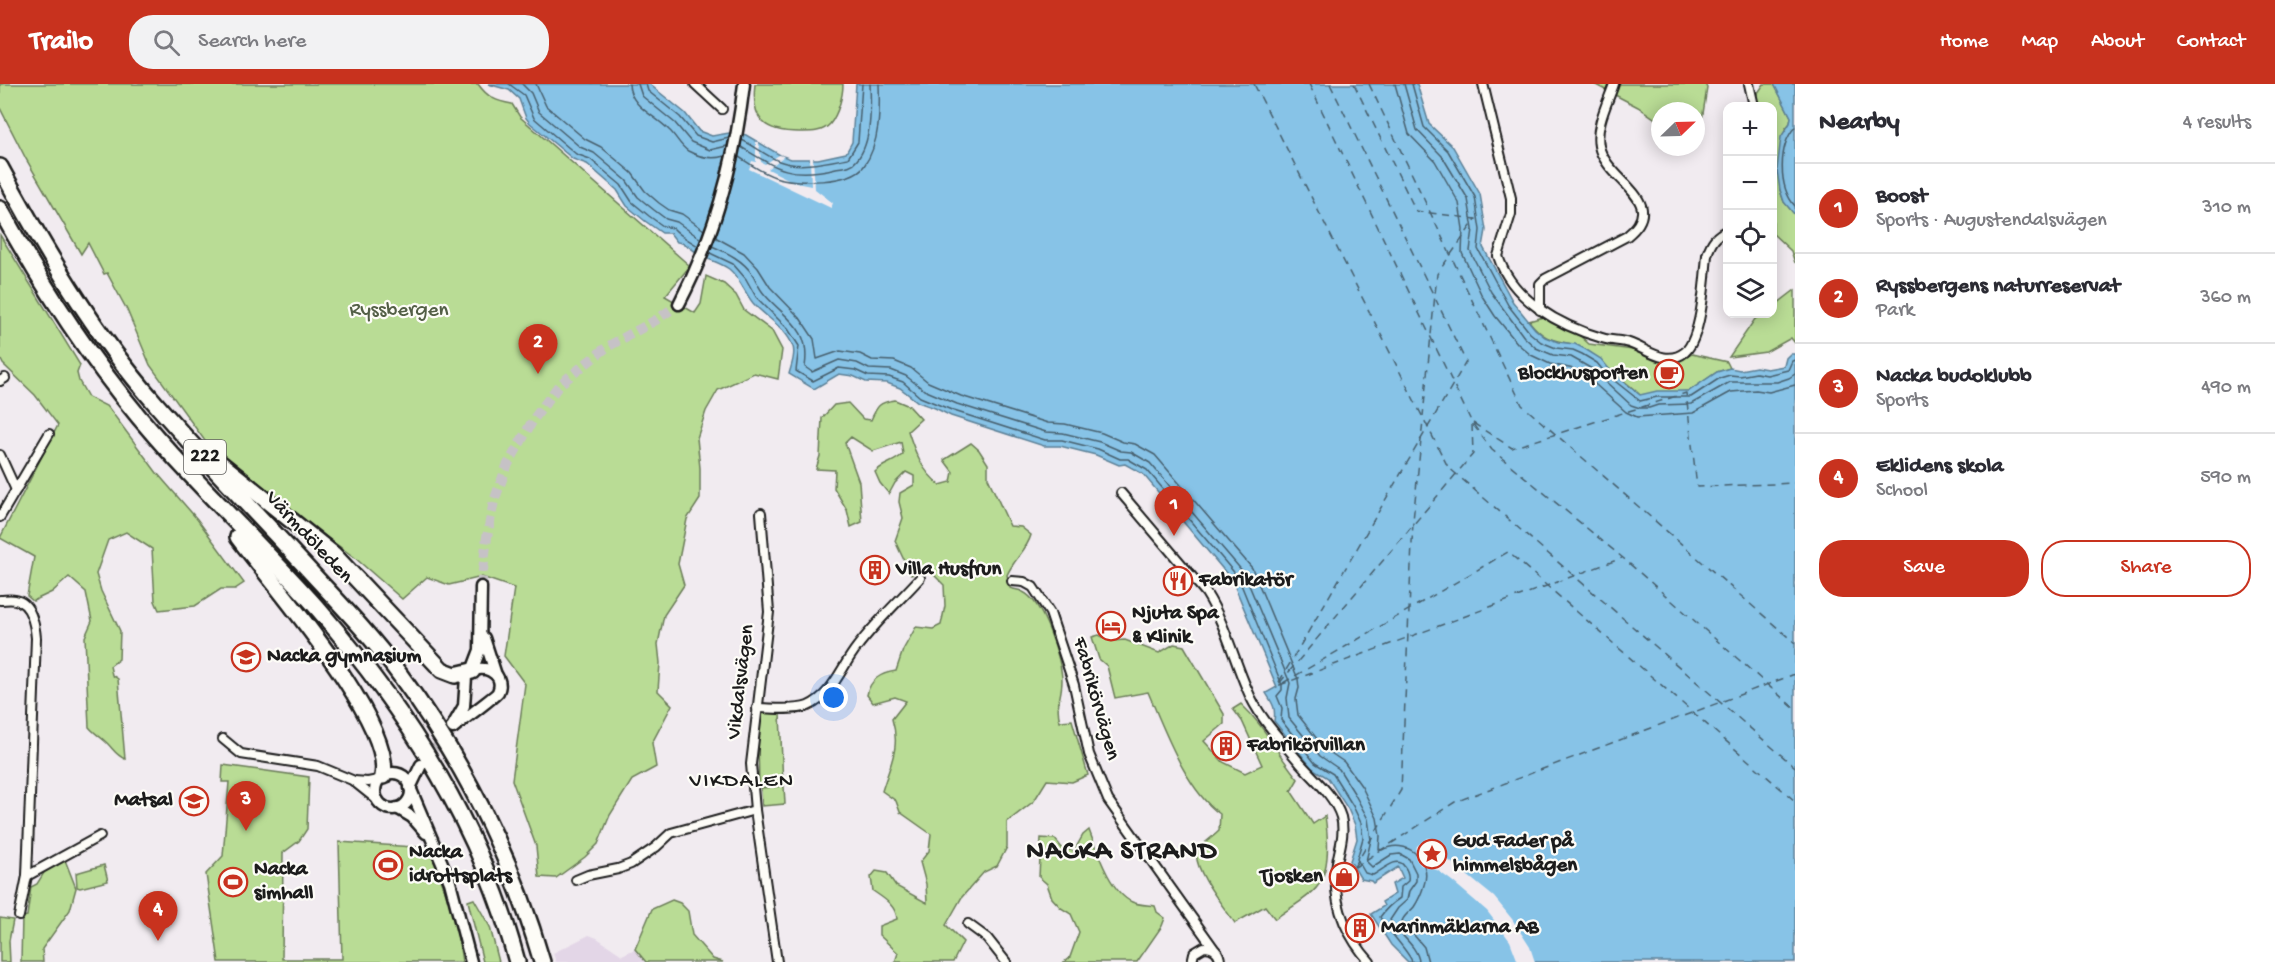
<!DOCTYPE html>
<meta charset="utf-8">
<style>
:root{--surface:#fff;--page:#f2f2f3;--text:#2b2b33;--muted:#7c7c81;--line:#e1e1e2;--accent:#c8321e}
body{margin:0;font-family:"Gochi Hand",sans-serif;background:var(--page);color:var(--text)}
.controls{position:absolute;right:18px;top:18px;display:grid;overflow:hidden;border-radius:12px;box-shadow:0 3px 15px #0003}
.controls button{width:54px;height:54px;display:grid;place-items:center;padding:0;border:0;border-bottom:2px solid var(--line);background:var(--surface);color:var(--text);font:30px sans-serif}
.compass{position:absolute;left:1651px;top:18px;width:54px;height:54px;border-radius:50%;background:var(--surface);box-shadow:0 3px 15px #0003;rotate:67deg}
.you{position:absolute;left:834px;top:614px;width:21px;height:21px;margin:-15px;border:4px solid #fff;border-radius:50%;background:#1a73e8;box-shadow:0 0 0 9px #1a73e833}
.badge{display:grid;place-items:center;width:39px;height:39px;border-radius:50%;background:var(--accent);color:#fff;font-size:20px;font-weight:700}
.pin{position:absolute;translate:-50% -50px;filter:drop-shadow(0 2px 3px #0008)}
.pin::after{content:'';position:absolute;top:32px;width:21px;height:18px;background:inherit;clip-path:polygon(0 0,100% 0,50% 100%)}
.list{margin:0;padding:0;list-style:none}
h2{display:flex;justify-content:space-between;align-items:center;height:78px;margin:0;padding:0 24px;font-size:26px}
h2 small{font-size:20px;font-weight:400;color:var(--muted)}
.list li{display:grid;grid-template-columns:39px 1fr auto;gap:18px;align-items:center;box-sizing:border-box;height:90px;padding:0 24px;border-top:2px solid var(--line)}
.list b{display:block;font-size:22px;white-space:nowrap}
.list p{margin:0;font-size:20px;white-space:nowrap;color:var(--muted)}
.list em{font-size:20px;font-style:normal;color:var(--muted)}
.actions{display:flex;gap:12px;padding:18px 24px}
.actions a{flex:1;padding:14px 0;border:2px solid var(--accent);border-radius:24px;text-align:center;font-size:21px;color:var(--accent)}
.actions .main{background:var(--accent);color:#fff}
.icon{flex:none;width:33px;height:33px;fill:none;stroke:currentColor;stroke-width:2;stroke-linecap:round;stroke-linejoin:round}
.map{position:relative;flex:none;width:1795px;height:878px;overflow:hidden}
header{display:flex;align-items:center;gap:36px;box-sizing:border-box;height:84px;padding:0 30px;background:var(--accent);color:#fff}
header strong{font-size:28px}
nav{display:flex;gap:33px;margin-inline-start:auto;font-size:21px}
.search{width:420px;height:54px;background:var(--page);display:flex;align-items:center;gap:15px;box-sizing:border-box;padding:0 21px;border-radius:24px;color:var(--muted);font-size:22px}
main{display:flex}
aside{flex:1;background:var(--surface)}
.map>svg:first-child{display:block}
</style>
<header>
<strong>Trailo</strong>
<div class="search"><svg class="icon" aria-label="search" viewBox="0 0 24 24"><circle cx="10" cy="10" r="6"/><path d="M15 15l6 6"/></svg>Search here</div>
<nav><a>Home</a><a>Map</a><a>About</a><a>Contact</a></nav>
</header>
<main>
<div class="map">
<svg width="1795" height="878" viewBox="0 0 1795 878">
<rect width="100%" height="100%" fill="#f1ebf0"/>
<filter id="ink" filterUnits="userSpaceOnUse"><feTurbulence type="fractalNoise" baseFrequency=".0167" numOctaves="2"/><feDisplacementMap in="SourceGraphic" scale="12" xChannelSelector="R" yChannelSelector="G"/><feConvolveMatrix kernelMatrix="1 2 1 2 8 2 1 2 1" color-interpolation-filters="sRGB"/></filter>
<g filter="url(#ink)">
<!-- built -->
<path fill="#e3d6e7" d="M589,851L597,854L622,871L635,865L646,878H556L553,869Z"/>
<!-- green -->
<g fill="#b9dc95" stroke="#6a7c58" stroke-width="1.5">
<path d="M0,0H478C488,14 496,17 512,20L520,33L690,182L665,212L695,229L701,220L706,192L724,200L736,211L744,226L772,247L782,266L778,295L754,289L718,306L706,327L697,354L700,384V415L687,435L678,480L684,501L664,531L658,560L660,579L658,607L672,621L652,659L656,683L632,696L610,731L598,760L585,773L556,794L539,793L536,762L512,696L525,600L504,572L514,504L482,493L449,501L427,493L402,515L354,473L218,375L150,281L127,226L107,189L104,190L88,159L81,170L26,75L0,24Z"/>
<path d="M755,0H843C843,12 838,30 830,40C822,49 810,48 799,48C764,48 751,36 755,0Z"/>
<path d="M1594,0H1705L1707,4L1701,42L1696,45V27H1660V38L1638,23Z"/>
<path d="M1764,0H1774L1791,33L1790,39L1785,45L1780,106L1784,118L1795,131V179L1791,167L1773,150L1772,22H1749Z"/>
<path d="M0,151L80,281L77,289L79,297L88,313L108,323L157,389L197,435L244,499L235,505H221L195,522L159,526L155,517L152,465L126,448L108,456L96,490L101,507L120,547L119,575L110,582L112,591L118,595L125,675C116,671 114,666 107,659C101,653 95,650 89,643L85,553L92,537L86,508L69,493L52,508L33,517L27,512L34,473L0,454L58,341L35,311L3,280L0,274Z"/>
<path d="M1795,206V259L1791,254L1766,268L1729,273L1755,235L1763,230H1772L1773,223Z"/>
<path d="M1543,233L1578,250L1589,260L1633,266L1655,276L1665,278L1677,277L1692,270L1727,278L1730,284L1717,288L1689,307L1640,311C1631,302 1621,295 1611,287C1603,279 1596,272 1586,266C1562,252 1551,265 1529,237Z"/>
<path d="M895,316L909,322L921,335L908,347C915,369 922,387 940,401L951,398L953,388L944,376L971,359L979,366L988,380V394L1010,442L1021,443L1031,451C1027,466 1014,475 1007,491L1010,504C1014,506 1019,505 1023,508C1043,517 1062,576 1062,596C1062,613 1055,620 1060,637L1072,636L1088,691L1072,698L1047,696L1034,717L1007,738V763L997,782L984,788L962,813L946,841L963,858L953,878H895L898,869L879,851V842L897,835C896,821 883,814 873,807L871,793L876,787L887,789L896,802L927,819L926,800L920,778L929,767L931,750L900,728L896,717L882,707C890,680 901,664 892,635L906,617L895,613L873,619L867,611C870,595 881,589 896,587L903,566L916,543L933,545L941,541L945,522L944,501L927,484L911,491L895,457L903,434L899,418L900,409L914,401V392L906,388L895,399L889,410L880,399L875,388C884,379 894,379 903,370L901,358L873,367L851,353L845,359L859,398L862,438L851,443L847,426L834,404L835,386L816,385L820,372L822,334L834,321L848,319L863,335L871,336C877,322 879,318 895,316Z"/>
<path d="M1099,551L1111,557L1125,556L1159,569L1174,560L1184,562L1224,630V640L1204,657L1223,678L1245,689L1262,681L1242,637L1233,625L1241,620C1265,642 1277,670 1298,695L1291,707L1313,740L1325,732C1328,752 1331,785 1317,803C1309,814 1286,826 1275,835L1265,822L1235,839C1226,826 1189,781 1198,766C1203,759 1213,753 1219,747L1220,730C1186,706 1164,645 1148,608L1115,614L1107,582L1099,575L1092,553Z"/>
<path d="M764,628L780,629L783,702L759,703L758,658L761,630Z"/>
<path d="M223,681L309,693L307,745L299,757L283,769L282,875H342L339,758L429,764C444,801 457,838 462,878H219L206,790L223,772L229,698H222Z"/>
<path d="M784,702L785,720L762,722L761,704Z"/>
<path d="M1089,746C1097,767 1110,808 1132,818C1138,821 1148,821 1155,822L1157,828L1165,834L1162,842L1137,878H1064L1070,873L1079,848L1071,830L1061,824L1052,814L1047,800L1039,793L1041,754L1055,755L1062,764L1074,767L1083,751Z"/>
<path d="M65,776L76,804L70,826L42,865L43,878H21L22,833L27,832L31,803L37,800L45,787Z"/>
<path d="M104,781L108,797L80,804L77,803L76,789Z"/>
<path d="M474,815L490,843L499,878H483L468,817Z"/>
<path d="M672,816L680,819L688,827L692,851L713,875L723,878H646L635,865L652,825Z"/>
<path d="M0,834L13,836L9,857L10,878H0Z"/>
</g>
<!-- water -->
<g fill="#87c3e7" stroke="#5c8096" stroke-width="1.5">
<path d="M488,0H649L685,29L699,47L712,52L735,48L746,51L780,71L791,75H818L846,69L852,58L856,0H1417L1429,40L1453,63L1480,110L1486,146L1483,163L1513,218L1535,245L1545,253L1558,258L1575,260L1585,265L1601,275L1610,286L1640,311L1657,307H1689L1717,288L1730,284L1740,286L1756,283L1767,285L1784,282L1786,274L1790,270H1795V878H1408L1391,861L1371,830L1384,822L1382,818L1395,810L1392,800L1403,794L1398,783L1373,799L1371,797L1361,795L1350,777L1357,755L1355,741L1348,725L1328,694L1312,684L1274,637C1276,624 1273,620 1266,609L1277,603L1232,496L1143,390L1125,380L1119,381L1096,371L1060,362H1044L951,332L935,324L918,318L900,304L887,299L866,298L853,292L839,290L814,305L789,290C791,282 796,271 793,263C787,244 765,233 753,219C744,208 740,194 729,185C721,179 709,176 700,171C692,166 686,158 677,158L670,149H662L645,137L627,122L617,106L587,80L573,75L530,39L526,34L519,15L509,6Z"/>
<path d="M1774,0H1795V131L1784,118L1780,106L1777,86L1781,53L1790,39L1791,33Z"/>
</g>
<!-- pier -->
<g fill="#f1ebf0">
<path d="M756,57L759,59L761,78L765,80L779,71L784,72L768,85L796,99L811,102L810,74H813L815,105L833,119L831,124L749,85L752,77L756,78Z"/>
<path d="M1428,754L1441,757L1444,763L1446,774L1494,813L1512,835L1530,863L1535,878H1518L1510,857L1487,827L1452,797L1437,786L1421,781L1417,776L1415,770L1417,762Z"/>
</g>
<g fill="none" stroke-linecap="round" stroke-linejoin="round">
<!-- shore -->
<g stroke="#475f6d" stroke-width="1.5">
<path d="M509,0L524,11L534,34L576,70L590,75L621,101L632,118L649,132L663,142L673,144C680,152 689,156 698,162"/>
<path d="M522,0L531,9L539,28L580,63L594,69L626,96L638,113L654,126L666,135L677,138L701,155"/>
<path d="M536,0L546,22L585,55L601,63L632,89L645,107L659,119L669,126L682,130L704,146"/>
<path d="M629,0C630,23 655,31 669,46C676,52 680,62 688,67C701,74 712,76 725,72"/>
<path d="M638,0L642,12L675,39L691,58L710,66L727,62"/>
<path d="M646,0L648,7L680,33L696,52L712,58L729,54"/>
<path d="M1395,0L1409,50L1435,77L1459,119L1463,145L1462,169L1482,212L1495,232L1518,260L1531,271L1550,280L1574,285L1586,292L1626,328L1637,333L1693,329L1731,308L1756,306L1769,308L1795,301"/>
<path d="M1404,0L1417,46L1442,72L1468,115L1473,145L1470,167L1491,208L1524,253L1536,264L1553,271L1571,273L1592,285L1631,321L1640,324H1649L1658,321L1691,320L1730,298H1777L1789,294L1795,290"/>
<path d="M1412,0L1424,43L1448,67L1475,113L1480,146L1478,165L1508,221L1530,249L1541,258L1556,264L1573,266L1582,270L1597,279L1606,290L1640,317L1657,313H1691L1720,294L1730,291L1740,292L1756,289L1767,291L1788,286L1792,277L1795,276"/>
<path d="M1795,43C1778,62 1778,103 1795,122"/>
<path d="M742,56C755,62 766,72 779,77C799,85 827,78 848,74L858,58L862,0"/>
<path d="M741,63C777,85 792,95 836,84C843,83 852,83 857,76C872,58 871,23 870,0"/>
<path d="M739,73C750,80 762,89 775,93C795,100 851,100 864,82C880,60 880,26 879,0"/>
<path d="M715,153L744,169L758,184L770,203L800,234L814,255L817,275L840,267L860,270L872,276L894,277L911,284L928,298L961,312L1048,339L1065,340L1102,349L1123,358L1135,360L1155,371L1252,484L1298,595L1299,604L1296,615L1298,631L1325,665L1344,678L1362,703L1377,734L1380,752L1379,765L1382,766C1406,753 1433,776 1424,801C1422,808 1418,817 1414,823C1410,828 1405,830 1402,837L1424,863L1428,878"/>
<path d="M712,162C728,169 743,176 753,191C757,198 759,205 765,211C787,236 811,244 805,283L812,288L839,276L857,279L869,285L891,286L906,292L924,306L957,320L1046,348L1063,349L1100,358L1121,367L1131,368L1150,379L1244,489L1290,599L1287,614L1289,634L1320,672L1339,685L1354,709L1368,735L1371,756L1366,777L1372,783L1391,771L1400,770L1409,775L1416,789V797L1409,807L1407,816L1398,824L1390,836C1398,850 1418,862 1419,878"/>
<path d="M710,169L733,180L746,195L756,213L788,245L799,262L796,287L813,297L839,284L855,286L868,292L889,293L903,298L920,313L954,327L1045,356H1062L1098,365L1120,375H1128L1147,386L1238,493L1282,601V606L1277,612L1282,624L1281,636L1315,679L1333,690L1353,722L1361,739L1363,754L1357,775L1365,789L1373,791C1382,787 1397,771 1404,782C1408,787 1409,791 1408,797L1401,803L1400,814C1392,819 1385,826 1380,833C1386,845 1411,870 1412,878"/>
</g>
<!-- ferry -->
<g stroke="#475f6d" stroke-width="1.5" stroke-dasharray="8 6" stroke-linecap="butt">
<path d="M1254,0L1448,383L1795,683"/>
<path d="M1309,0L1472,339L1492,366L1623,474L1795,625"/>
<path d="M1330,0L1434,212"/>
<path d="M1354,0L1416,127L1476,135L1437,190L1423,332"/>
<path d="M1369,0L1522,321L1795,559"/>
<path d="M1473,339L1512,364L1686,309L1697,403L1795,399"/>
<path d="M1472,340L1473,370L1277,602L1622,474"/>
<path d="M1279,598L1466,278L1436,216"/>
<path d="M1283,599L1508,468L1795,717"/>
<path d="M1354,783L1401,706L1413,437L1423,336"/>
<path d="M1355,783L1455,718L1795,590"/>
</g>
<!-- secondary-tunnel -->
<g stroke="#c6c2c6" stroke-width="10" stroke-dasharray="10 5" stroke-linecap="butt">
<path d="M481,503L487,453L494,417L507,382L533,336L559,301L607,263L656,236L679,220"/>
<path d="M425,676L453,644"/>
</g>
<!-- street casing -->
<g stroke="#1c1c1c" stroke-width="12">
<g id="street">
<path d="M695,0L722,25"/>
<path d="M1483,0L1511,114V130L1498,172C1512,216 1560,242 1602,254C1611,257 1620,256 1629,259C1647,265 1666,283 1685,268C1702,253 1705,193 1707,171C1711,158 1716,151 1728,146"/>
<path d="M1749,0L1754,22"/>
<path d="M1540,226V200L1545,195L1627,152C1671,117 1606,97 1599,62C1595,42 1608,18 1614,0"/>
<path d="M0,297L5,294"/>
<path d="M0,371L16,406"/>
<path d="M1121,409L1206,509C1225,539 1233,573 1247,605C1258,633 1281,656 1300,679C1315,696 1334,711 1341,733C1345,749 1340,763 1337,778C1331,817 1344,849 1370,878"/>
<path d="M761,429L769,528L751,680L755,726L777,878"/>
<path d="M0,433L49,350"/>
<path d="M1012,497L1024,498L1033,503L1050,529L1074,601L1089,670L1108,716L1215,866"/>
<path d="M0,516C5,516 11,515 15,516C31,518 35,542 36,554L27,792L19,832"/>
<path d="M757,624C770,624 796,627 808,622C833,611 841,583 857,563C876,538 899,517 920,494"/>
<path d="M223,655L241,670L318,682L352,696L377,716"/>
<path d="M354,697L368,698L378,696"/>
<path d="M27,792L100,752"/>
<path d="M576,796L588,791L618,785L631,780L656,763L671,749L755,726"/>
<path d="M968,840L987,854L1006,878"/>
<path d="M1192,878L1194,869L1204,863C1214,863 1220,868 1220,878"/>
</g>
</g>
<!-- secondary casing -->
<g stroke="#1c1c1c" stroke-width="15">
<g id="secondary">
<path d="M679,220C715,151 735,77 744,0"/>
<path d="M484,554L496,591"/>
<path d="M472,587L480,566L481,503"/>
<path d="M452,643L464,622L466,593C479,575 507,589 498,608C496,612 460,638 453,644"/>
<circle cx="393" cy="707" r="18"/>
<path d="M410,704L421,681"/>
<path d="M411,706L450,798L471,878"/>
<path d="M397,724L412,733L426,749"/>
</g>
</g>
<!-- highway casing -->
<g stroke="#1c1c1c" stroke-width="20">
<g id="highway">
<path d="M0,83C45,166 93,248 155,319C207,379 263,436 317,495C346,526 375,557 400,591C464,678 512,774 542,878"/>
<path d="M0,125C45,207 95,284 157,354C209,413 267,467 319,526C410,631 481,743 517,878"/>
<path d="M220,379L333,470L442,586L455,591L472,587"/>
<path d="M238,453C272,499 394,637 383,692"/>
</g>
</g>
<!-- street -->
<use href="#street" stroke="#fdfcf7" stroke-width="8"/>
<!-- secondary -->
<use href="#secondary" stroke="#fdfcf7" stroke-width="10"/>
<!-- highway -->
<use href="#highway" stroke="#fdfcf7" stroke-width="15"/>
</g>
</g>
<!-- icons -->
<defs>
<g id="cafe-ring" transform="scale(1.5)"><circle r="9.5" fill="#fdfcf7" stroke="#c8321e" stroke-width="1.5"/><path d="M-5.5-4.5H6V0H3Q3 3.5 0 3.5H-2.5Q-5.5 3.5-5.5 0ZM3-3.2v2h1.7v-2ZM-6 4.5H4V6H-6Z" fill="#c8321e"/></g>
<g id="building-ring" transform="scale(1.5)"><circle r="9.5" fill="#fdfcf7" stroke="#c8321e" stroke-width="1.5"/><path d="M-4-6H4V6H1V3H-1V6H-4ZM-2.5-4.3h1.7v1.8h-1.7ZM.8-4.3h1.7v1.8H.8ZM-2.5-1h1.7V.8h-1.7ZM.8-1h1.7V.8H.8Z" fill="#c8321e"/></g>
<g id="restaurant-ring" transform="scale(1.5)"><circle r="9.5" fill="#fdfcf7" stroke="#c8321e" stroke-width="1.5"/><path d="M-5-6h1v4h1v-4h1v4h1v-4h1v5L-1.5 .5V6h-2V.5L-5-1ZM5-6V6H3V1.5H1.5Q1.5-4 5-6Z" fill="#c8321e"/></g>
<g id="hotel-ring" transform="scale(1.5)"><circle r="9.5" fill="#fdfcf7" stroke="#c8321e" stroke-width="1.5"/><path d="M-6-4.5h1.5V1H6V5H4.5V3h-9V5H-6ZM-4 0a1.8 1.8 0 1 1 3.6 0ZM.5 0V-2.5h3Q6-2.5 6 0Z" fill="#c8321e"/></g>
<g id="school-ring" transform="scale(1.5)"><circle r="9.5" fill="#fdfcf7" stroke="#c8321e" stroke-width="1.5"/><path d="M0-5L7-2L0 1L-7-2ZM-4 1L0 2.5L4 1V4Q0 6-4 4Z" fill="#c8321e"/></g>
<g id="sight-ring" transform="scale(1.5)"><circle r="9.5" fill="#fdfcf7" stroke="#c8321e" stroke-width="1.5"/><path d="M0-6L1.8-2.2L6-1.7L2.9 1.2L3.7 5.4L0 3.3L-3.7 5.4L-2.9 1.2L-6-1.7L-1.8-2.2Z" fill="#c8321e"/></g>
<g id="stadium-ring" transform="scale(1.5)"><circle r="9.5" fill="#fdfcf7" stroke="#c8321e" stroke-width="1.5"/><path d="M0-5a6.5 5 0 1 0 0 10a6.5 5 0 1 0 0-10ZM-3.5-1.8h7v3.6h-7Z" fill="#c8321e"/></g>
<g id="shop-ring" transform="scale(1.5)"><circle r="9.5" fill="#fdfcf7" stroke="#c8321e" stroke-width="1.5"/><path d="M-5-2.5h2.3a2.7 3.5 0 0 1 5.4 0H5L5.5 6h-11ZM-1.5-2.5h3a1.5 2.3 0 0 0-3 0Z" fill="#c8321e"/></g>
</defs>
<g fill-rule="evenodd">
<use href="#cafe-ring" x="1669" y="290"/>
<use href="#building-ring" x="875" y="486"/>
<use href="#restaurant-ring" x="1178" y="497"/>
<use href="#hotel-ring" x="1111" y="542"/>
<use href="#school-ring" x="246" y="573"/>
<use href="#building-ring" x="1226" y="662"/>
<use href="#school-ring" x="194" y="717"/>
<use href="#sight-ring" x="1432" y="770"/>
<use href="#stadium-ring" x="388" y="781"/>
<use href="#shop-ring" x="1344" y="793"/>
<use href="#stadium-ring" x="233" y="798"/>
<use href="#building-ring" x="1360" y="844"/>
</g>
<g text-anchor="middle" dominant-baseline="central" stroke-width="4.5" stroke-linejoin="round" paint-order="stroke">
<!-- shield labels -->
<rect fill="#fdfcf7" stroke="#605f5e" stroke-width="1.5" x="184" y="356" width="42" height="34" rx="4.5"/>
<g font-size="20" font-weight="bold" fill="#1c1c1c">
<text x="205" y="373">222</text>
</g>
<!-- park labels -->
<g font-size="21" fill="#535f46" stroke="#fdfcf7">
<text x="399" y="227">Ryssbergen</text>
</g>
<!-- poi labels -->
<g font-size="21" font-weight="bold" fill="#1c1c1c" stroke="#fdfcf7" text-anchor="start">
<text x="1648" y="290" text-anchor="end">Blockhusporten</text>
<text x="896" y="486">Villa Husfrun</text>
<text x="1199" y="497">Fabrikatör</text>
<text x="1132" y="530">Njuta Spa<tspan x="1132" dy="24">&amp; Klinik</tspan></text>
<text x="267" y="573">Nacka gymnasium</text>
<text x="1247" y="662">Fabrikörvillan</text>
<text x="173" y="717" text-anchor="end">Matsal</text>
<text x="1453" y="758">Gud Fader på<tspan x="1453" dy="24">himmelsbågen</tspan></text>
<text x="409" y="769">Nacka<tspan x="409" dy="24">idrottsplats</tspan></text>
<text x="254" y="786">Nacka<tspan x="254" dy="24">simhall</tspan></text>
<text x="1323" y="793" text-anchor="end">Tjosken</text>
<text x="1381" y="844">Marinmäklarna AB</text>
</g>
<!-- street labels -->
<g font-size="21" fill="#1c1c1c" stroke="#fdfcf7">
<text transform="translate(308 454) rotate(47)">Värmdöleden</text>
<text transform="translate(742 598) rotate(-83)">Vikdalsvägen</text>
<text transform="translate(1095 615) rotate(74)">Fabrikörvägen</text>
</g>
<!-- neighbourhood labels -->
<g font-size="22" letter-spacing="1.5" fill="#1c1c1c" stroke="#fdfcf7">
<text x="742" y="698">VIKDALEN</text>
</g>
<!-- district labels -->
<g font-size="27" font-weight="bold" letter-spacing="1.5" fill="#1c1c1c" stroke="#fdfcf7">
<text x="1122" y="769">NACKA STRAND</text>
</g>
</g>
</svg>
<div class="controls">
<button>+</button>
<button>−</button>
<button><svg class="icon" aria-label="locate" viewBox="0 0 24 24"><circle cx="12" cy="12" r="6"/><path d="M12 2v4M12 18v4M2 12h4M18 12h4"/></svg></button>
<button><svg class="icon" aria-label="layers" viewBox="0 0 24 24"><path d="M12 4l9 5-9 5-9-5zM3 14l9 5 9-5"/></svg></button>
</div>
<svg class="compass" viewBox="-18 -18 36 36"><path d="M0-13l5 13h-10z" fill="#e53935"/><path d="M0 13l5-13h-10z" fill="#7c7c81"/></svg>
<div class="you"></div>
<div class="pin badge" style="left:1174px;top:452px">1</div>
<div class="pin badge" style="left:538px;top:290px">2</div>
<div class="pin badge" style="left:246px;top:747px">3</div>
<div class="pin badge" style="left:158px;top:857px">4</div>
</div>
<aside>
<h2>Nearby<small>4 results</small></h2>
<ul class="list">
<li><span class="badge">1</span><div><b>Boost</b><p>Sports · Augustendalsvägen</p></div><em>310 m</em></li>
<li><span class="badge">2</span><div><b>Ryssbergens naturreservat</b><p>Park</p></div><em>360 m</em></li>
<li><span class="badge">3</span><div><b>Nacka budoklubb</b><p>Sports</p></div><em>490 m</em></li>
<li><span class="badge">4</span><div><b>Eklidens skola</b><p>School</p></div><em>590 m</em></li>
</ul>
<div class="actions"><a class="main">Save</a><a>Share</a></div>
</aside>
</main>
